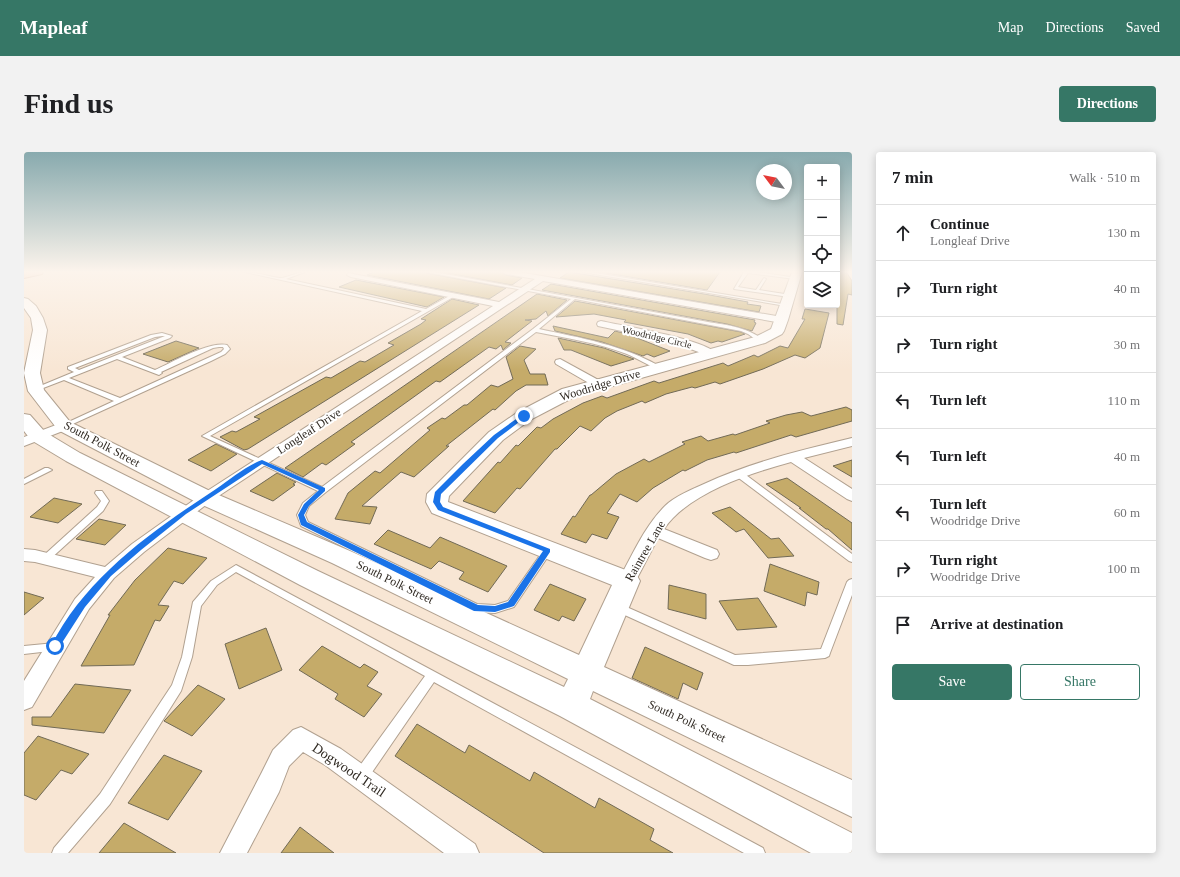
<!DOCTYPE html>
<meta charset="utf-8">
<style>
:root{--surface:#fff;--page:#f2f2f2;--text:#202124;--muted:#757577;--line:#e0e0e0;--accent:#367766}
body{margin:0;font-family:"Times New Roman",serif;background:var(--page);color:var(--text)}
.controls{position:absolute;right:12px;top:12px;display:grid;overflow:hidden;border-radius:4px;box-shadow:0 2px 10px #0003}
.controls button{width:36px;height:36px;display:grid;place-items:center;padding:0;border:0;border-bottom:1px solid var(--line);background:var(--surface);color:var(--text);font:20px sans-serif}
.compass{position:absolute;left:732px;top:12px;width:36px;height:36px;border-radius:50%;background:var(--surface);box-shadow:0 2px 10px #0003;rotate:302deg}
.stop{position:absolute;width:12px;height:12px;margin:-9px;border:3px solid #1a73e8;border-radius:50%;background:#fff}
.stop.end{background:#1a73e8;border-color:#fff;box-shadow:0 1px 4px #0008}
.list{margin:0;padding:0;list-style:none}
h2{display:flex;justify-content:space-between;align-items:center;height:52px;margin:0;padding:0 16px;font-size:17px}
h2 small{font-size:13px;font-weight:400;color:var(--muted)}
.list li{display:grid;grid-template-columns:26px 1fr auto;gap:12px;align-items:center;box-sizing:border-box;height:56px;padding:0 16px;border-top:1px solid var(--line)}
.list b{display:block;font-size:15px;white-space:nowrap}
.list p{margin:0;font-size:13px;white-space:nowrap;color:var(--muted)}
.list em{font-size:13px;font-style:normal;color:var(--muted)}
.actions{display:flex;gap:8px;padding:12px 16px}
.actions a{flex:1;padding:9px 0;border:1px solid var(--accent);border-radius:4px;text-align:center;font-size:14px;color:var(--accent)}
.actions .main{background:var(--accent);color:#fff}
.icon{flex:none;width:22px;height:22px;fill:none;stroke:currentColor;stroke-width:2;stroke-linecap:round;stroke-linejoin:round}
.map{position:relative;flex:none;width:828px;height:701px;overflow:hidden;border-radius:4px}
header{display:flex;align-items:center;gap:24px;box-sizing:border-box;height:56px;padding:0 20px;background:var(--accent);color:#fff}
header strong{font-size:19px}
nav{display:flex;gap:22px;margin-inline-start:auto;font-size:14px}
.intro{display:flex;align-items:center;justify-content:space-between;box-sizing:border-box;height:96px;padding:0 24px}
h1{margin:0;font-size:28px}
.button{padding:10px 18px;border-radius:4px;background:var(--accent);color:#fff;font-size:14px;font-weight:700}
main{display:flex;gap:24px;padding:0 24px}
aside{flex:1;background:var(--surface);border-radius:4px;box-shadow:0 2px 10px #0003}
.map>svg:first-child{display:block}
</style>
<header>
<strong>Mapleaf</strong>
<nav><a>Map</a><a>Directions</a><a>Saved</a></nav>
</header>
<div class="intro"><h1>Find us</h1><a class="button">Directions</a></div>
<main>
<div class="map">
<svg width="828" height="701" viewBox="0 0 828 701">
<rect width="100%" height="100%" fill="#f8e6d4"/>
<!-- building -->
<g fill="#c5ab69" stroke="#716a56">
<path d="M350,120H401L402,121L482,136L465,147L343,123Z"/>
<path d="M418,120H477L482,123L498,126L488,133Z"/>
<path d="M545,120L680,142L724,150L723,152L737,154L735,160L536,126Z"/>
<path d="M576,120H696L683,138Z"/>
<path d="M813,120L823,121L828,129V143L824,142L819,173L813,172Z"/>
<path d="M332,128L420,145L403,155L315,135Z"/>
<path d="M527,132L731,168L730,170L732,171L728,179L703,172L518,138Z"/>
<path d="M513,142L543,148L524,164L522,159L512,167L501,168L508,169L481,190L487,191L479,198L477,193L472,197L465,195L416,230L412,229L327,290L331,292L302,313L298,311L279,325L261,316Z"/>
<path d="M428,147L455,153L224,297L220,298L196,285L208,279L212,280L236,267L230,265L302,225L307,226L336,209L341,210L370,193L364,191L397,172L402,168L397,167Z"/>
<path d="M551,149L717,180L721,182L698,190L694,189L687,191L664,182L600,170L602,168L570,162L532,165Z"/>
<path d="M781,157L805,161L796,196L781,206L771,203L739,217L696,232L691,230L671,236L668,235L642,242L621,251L618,249L593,259L581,266L567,279L556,274L533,297H531L496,337L493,336L471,361L439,349L474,310L476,311L492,293L494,294L513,275L517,276L529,267L559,251L578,244L583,246L630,229L635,231L699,211L704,214L730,203L734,205L756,194L764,196L781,167H778Z"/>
<path d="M529,174L584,186L591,179L603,182L646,199L630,205L623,202L619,204L578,190L531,179Z"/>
<path d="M534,186L580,196L610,207L587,214L547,198H540Z"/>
<path d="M152,189L175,196L144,210L119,202Z"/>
<path d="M496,194L512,197L500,208L506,222H521L524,233H502L492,239L471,258L469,257L422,294H425L390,325L377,320L338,354L353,355L346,372L311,367L324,341L351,319L356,321L406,278L403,276L418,266L421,267L440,253H443L467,233L474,235L489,227L482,205Z"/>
<path d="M822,255L828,258V269L772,285L767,283L712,301L710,300L683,308L661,319L659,318L629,336L613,350L596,342L583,361L595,365L583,387L568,382L562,391L537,382L549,364L551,365L566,343H567L592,322L620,307L625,310L661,292L658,290L677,284L684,289L709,282L711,283L746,271L742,269L762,263L778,260L787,264Z"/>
<path d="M192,292L213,302L187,319L164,308Z"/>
<path d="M828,308V325L809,314Z"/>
<path d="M253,321L272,330L269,332L271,333L249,349L226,339Z"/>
<path d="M763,326L828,371V398L804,377H802L775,356H777L742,332Z"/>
<path d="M30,346L58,352L34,371L6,365Z"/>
<path d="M706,355L747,387L755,386L770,404L744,406L720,377L712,380L688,361Z"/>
<path d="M75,367L102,373L81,393L52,387Z"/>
<path d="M364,378L406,396L416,385L483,414L464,440L435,427L440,420L415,409L407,417L350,392Z"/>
<path d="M144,396L183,406L159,432L150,429L134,453L145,454L136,469L131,468L110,513L57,514L86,463H84L111,428Z"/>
<path d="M746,412L795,430L793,443L783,440L781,454L740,439Z"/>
<path d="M526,432L562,447L550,469L538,464L535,469L510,458Z"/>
<path d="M645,433L682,442V467L644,457Z"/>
<path d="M0,440L20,446L0,463Z"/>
<path d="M734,446L753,475L713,478L695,449Z"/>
<path d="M242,476L258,518L215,537L201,492Z"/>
<path d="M298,494L336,516L340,512L354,520L343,534L358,542L340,565L311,547L314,542L275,518Z"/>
<path d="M621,495L679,521L673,538L659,531L654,547L608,526Z"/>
<path d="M51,532L107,538L80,581L8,573V565H27Z"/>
<path d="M174,533L201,547L168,584L140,569Z"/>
<path d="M393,572L441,601L445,593L506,629L510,620L571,656L575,646L630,677L626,688L649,701H520L371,604Z"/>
<path d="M14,584L65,602L48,622L37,618L12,648L0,643V601Z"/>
<path d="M140,603L178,619L144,668L104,651Z"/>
<path d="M100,671L152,701H75Z"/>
<path d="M276,675L310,701H257Z"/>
</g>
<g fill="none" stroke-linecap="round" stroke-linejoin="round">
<!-- lane casing -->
<g stroke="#b1a190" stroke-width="2">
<g id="lane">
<path d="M221,120C233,120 244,125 256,126C264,126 272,120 281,120L262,127L402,157L427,143L431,144L186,284L298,335L509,177L547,147L402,120H410L679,169C699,173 723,174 739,188L734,189L724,182L717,179L551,147L515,177C557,186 599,193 637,215V217C631,218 611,205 603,202C574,191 543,186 512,180L302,340L285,354L281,363L284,370L453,452L471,453L484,449L521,396H527L528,398L527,400L490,455L471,461L452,460L277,374L273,363L279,351L294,339L178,284L398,159Z"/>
<path d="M558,120H566L764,153L762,154Z"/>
<path d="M720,120H733L773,126L771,127L724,121L714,135L732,138L740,126L742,127L735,138L767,143V144L765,145L710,137Z"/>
<path d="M138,181L148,184L146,186L98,205L131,218C149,210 185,189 203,193L206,197L201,202L187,209L40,276L38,275V273L90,249L40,228L14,238L12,239L9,237L50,220L44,217V215L127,183ZM138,184H141L55,218L51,216L131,185ZM195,195H199L200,197L197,200L96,246L45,226L93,207L135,223L138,221L137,220L189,196Z"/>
<path d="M21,316H24L28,318L0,332V327Z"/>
<path d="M712,320H718L828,402V410L825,409L712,324L711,322Z"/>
<path d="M72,339H78L85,349L79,359L24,409H18L16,407L18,405L73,355L77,349L71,341Z"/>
<path d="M212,413L739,696L741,701H720L410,530L342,629L337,630L332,629L331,624L332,619L401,524L212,420L193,433L177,454L168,505L157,539L86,652L44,701H28L30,696L76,642L148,533L158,505L169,450L187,429Z"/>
<path d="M828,427V443L806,501L805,504L801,506L724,513H710L592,459L590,456L592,453L595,452L598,453L711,503L797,497L823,430L825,428Z"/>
<path d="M31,491L35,492L36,495L35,498L0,502V494Z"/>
</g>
</g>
<!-- street casing -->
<g stroke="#b1a190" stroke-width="2">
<g id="street">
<path d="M478,120H494L518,124L758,165L762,168L758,171L519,129L187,349L120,400L90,426L65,457L8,555L0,558V529L51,447L71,425L11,410L0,409V397L11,398L81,415L108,392L177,343L469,154L327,125L323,123L324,121L475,150L511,127L482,122Z"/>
<path d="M577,169C599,174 681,187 693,202L688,205L645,189L574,174L573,172L574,170Z"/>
<path d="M536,207L578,230L580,232L574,235L570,234L532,212L531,210L532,208Z"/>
<path d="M40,270L44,271L46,274L44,277L0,294V285Z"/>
<path d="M828,286V294L780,306L828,337V349L823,347L767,310C727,321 664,341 640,377L693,398L695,402L693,406L687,408L681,406L634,386L609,434L603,436L597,434L594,429C608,404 620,375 641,354C651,344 667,338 680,332C727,310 778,298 828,286Z"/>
<path d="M277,575L317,597L451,692L455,701H420L301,613L279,600L265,614L255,640L223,701H196L237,622L249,598L269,578Z"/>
</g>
</g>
<!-- secondary casing -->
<g stroke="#b1a190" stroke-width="2">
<path id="secondary" d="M768,120H778L764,168L760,179L758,182L741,191L550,245L506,268L479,288L425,344L424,350L612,422L616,429L580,515L828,628V665L569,539L566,547L828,681V701H787L536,564L276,433L42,309L7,288L0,279V262L6,263L21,280L56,301L294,419L540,535L544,527L308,411L174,351L34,278L4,239L0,221L9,178L7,166L0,156V146L4,147L12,154L19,166L23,178L16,221L20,238L46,270L190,341L326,399L555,503L588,433L408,361L402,350L403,342L465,280L494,260L538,237L731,185L747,177Z"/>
</g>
<!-- primary casing -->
<g stroke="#a06b50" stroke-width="2">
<path id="primary" d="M0,120H19L18,122L0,126Z"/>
</g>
<!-- lane -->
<use href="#lane" fill="#fff" fill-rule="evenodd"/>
<!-- street -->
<use href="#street" fill="#fff" fill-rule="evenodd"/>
<!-- secondary -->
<use href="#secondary" fill="#fff" fill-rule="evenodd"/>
<!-- primary -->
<use href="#primary" fill="#eabba4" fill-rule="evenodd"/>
</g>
<!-- sky -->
<linearGradient id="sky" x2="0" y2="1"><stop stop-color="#88aaae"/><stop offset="0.55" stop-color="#fcf4ec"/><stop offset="1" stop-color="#fcf4ec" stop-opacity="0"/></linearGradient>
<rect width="828" height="218" fill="url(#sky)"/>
<!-- route -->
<path fill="#1a73e8" d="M499,262L503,264L474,286L417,342L416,350L419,355L526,397V400L490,454L471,460L450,459L277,373L274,363L280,352L295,338L238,312L162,362L117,398L87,424L61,455L34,497H28L27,494C62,425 128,379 192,337C205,328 223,313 238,308L301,336V339L285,354L280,363L283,370L454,453L471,454L484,450L519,399L414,358L409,350L411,340L439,312L470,283Z"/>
<g text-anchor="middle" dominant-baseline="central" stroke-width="4" stroke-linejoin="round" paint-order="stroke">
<!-- far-street labels -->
<g font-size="10" fill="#302a23" stroke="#fff">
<text transform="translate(633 185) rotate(13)">Woodridge Circle</text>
</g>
<!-- street labels -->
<g font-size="12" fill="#302a23" stroke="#fff">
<text transform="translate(576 233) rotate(-17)">Woodridge Drive</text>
<text transform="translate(285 279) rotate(-33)">Longleaf Drive</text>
<text transform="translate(78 292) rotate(28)">South Polk Street</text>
<text transform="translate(621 399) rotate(-60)">Raintree Lane</text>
<text transform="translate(371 430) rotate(26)">South Polk Street</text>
<text transform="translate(663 569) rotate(25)">South Polk Street</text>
</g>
<!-- near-street labels -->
<g font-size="14" fill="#302a23" stroke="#fff">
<text transform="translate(325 618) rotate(34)">Dogwood Trail</text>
</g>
</g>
</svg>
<div class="controls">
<button>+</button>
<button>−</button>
<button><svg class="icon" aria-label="locate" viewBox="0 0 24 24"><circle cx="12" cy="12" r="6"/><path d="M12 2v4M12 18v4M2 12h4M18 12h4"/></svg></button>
<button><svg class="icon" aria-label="layers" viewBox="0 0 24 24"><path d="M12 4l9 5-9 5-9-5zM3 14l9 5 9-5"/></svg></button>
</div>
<svg class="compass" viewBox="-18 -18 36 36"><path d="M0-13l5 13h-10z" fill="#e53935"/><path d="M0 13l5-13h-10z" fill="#757577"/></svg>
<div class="stop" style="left:31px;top:494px"></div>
<div class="stop end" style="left:500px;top:264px"></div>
</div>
<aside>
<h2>7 min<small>Walk · 510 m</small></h2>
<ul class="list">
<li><svg class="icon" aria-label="ahead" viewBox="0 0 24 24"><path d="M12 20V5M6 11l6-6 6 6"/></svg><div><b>Continue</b><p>Longleaf Drive</p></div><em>130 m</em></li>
<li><svg class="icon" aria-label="right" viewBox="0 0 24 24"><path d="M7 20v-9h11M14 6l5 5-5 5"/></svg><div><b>Turn right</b></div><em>40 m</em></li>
<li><svg class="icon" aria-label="right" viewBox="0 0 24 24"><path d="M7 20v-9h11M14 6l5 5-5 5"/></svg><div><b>Turn right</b></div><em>30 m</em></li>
<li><svg class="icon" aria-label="left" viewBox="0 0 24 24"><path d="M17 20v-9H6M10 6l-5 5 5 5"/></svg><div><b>Turn left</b></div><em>110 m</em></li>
<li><svg class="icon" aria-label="left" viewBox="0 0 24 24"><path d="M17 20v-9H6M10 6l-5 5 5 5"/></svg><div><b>Turn left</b></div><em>40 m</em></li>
<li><svg class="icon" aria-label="left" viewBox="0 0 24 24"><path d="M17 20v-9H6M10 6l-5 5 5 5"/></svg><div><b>Turn left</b><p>Woodridge Drive</p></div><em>60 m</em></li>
<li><svg class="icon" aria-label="right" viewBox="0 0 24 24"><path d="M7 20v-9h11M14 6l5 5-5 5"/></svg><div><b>Turn right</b><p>Woodridge Drive</p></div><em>100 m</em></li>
<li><svg class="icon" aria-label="arrive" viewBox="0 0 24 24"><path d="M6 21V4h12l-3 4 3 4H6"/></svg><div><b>Arrive at destination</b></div></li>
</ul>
<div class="actions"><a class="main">Save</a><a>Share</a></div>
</aside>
</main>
